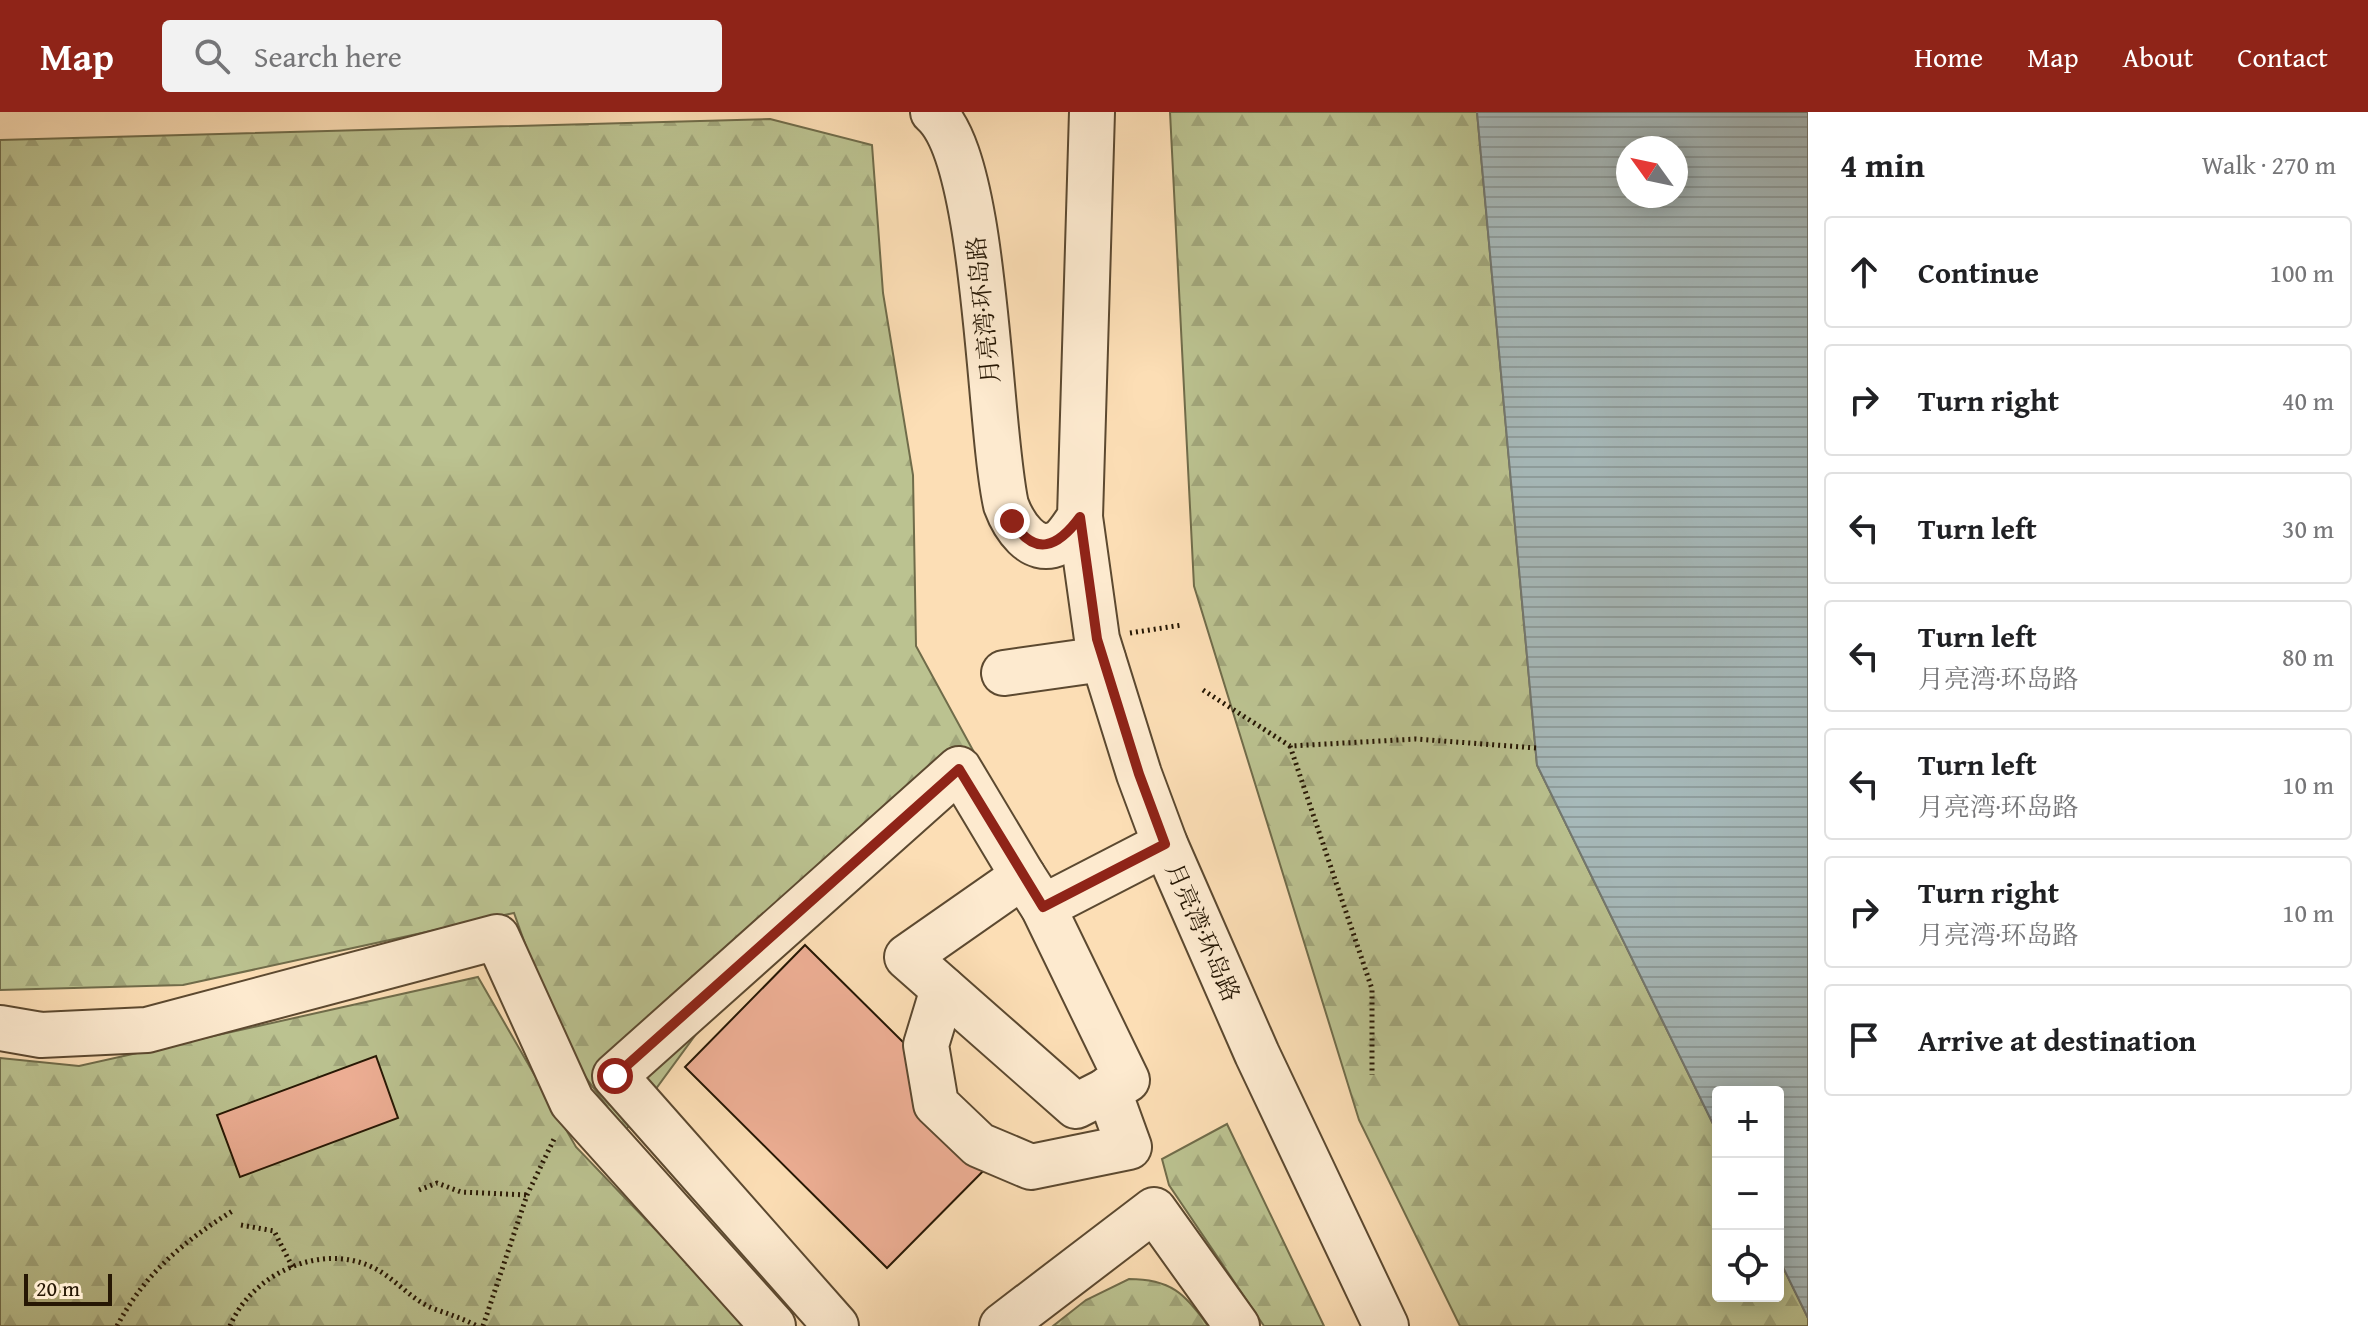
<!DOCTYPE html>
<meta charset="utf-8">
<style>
:root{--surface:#fff;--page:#f2f2f2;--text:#202124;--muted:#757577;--line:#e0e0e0;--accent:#8f2418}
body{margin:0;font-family:"Gentium Book Plus","Noto Serif SC",serif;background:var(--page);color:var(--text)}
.controls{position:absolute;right:24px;bottom:24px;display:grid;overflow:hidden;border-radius:8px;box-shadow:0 4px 20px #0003}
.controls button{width:72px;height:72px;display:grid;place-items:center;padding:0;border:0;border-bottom:2px solid var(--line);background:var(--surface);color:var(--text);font:40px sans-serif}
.compass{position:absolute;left:1616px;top:24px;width:72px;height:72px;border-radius:50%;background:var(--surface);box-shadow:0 4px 20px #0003;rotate:303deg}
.scale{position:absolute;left:24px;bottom:20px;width:88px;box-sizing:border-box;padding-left:8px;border:4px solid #261704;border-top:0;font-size:22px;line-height:28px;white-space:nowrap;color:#261704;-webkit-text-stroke:6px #fdeacf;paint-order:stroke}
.stop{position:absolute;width:24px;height:24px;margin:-18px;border:6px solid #8f2418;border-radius:50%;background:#fff}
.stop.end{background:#8f2418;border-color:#fff;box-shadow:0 2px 8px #0008}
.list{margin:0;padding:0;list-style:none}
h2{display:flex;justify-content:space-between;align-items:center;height:104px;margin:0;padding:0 32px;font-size:34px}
h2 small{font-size:26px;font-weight:400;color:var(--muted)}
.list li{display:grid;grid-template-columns:52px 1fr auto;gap:24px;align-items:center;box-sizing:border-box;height:112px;margin:0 16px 16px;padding:0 16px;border:2px solid var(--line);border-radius:8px}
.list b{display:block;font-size:30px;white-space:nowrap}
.list p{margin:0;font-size:26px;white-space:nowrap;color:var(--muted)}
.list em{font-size:26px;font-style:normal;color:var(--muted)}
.icon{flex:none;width:44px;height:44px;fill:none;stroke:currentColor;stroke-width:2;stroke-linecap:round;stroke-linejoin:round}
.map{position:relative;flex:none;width:1808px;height:1214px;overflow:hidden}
header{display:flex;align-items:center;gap:48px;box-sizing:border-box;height:112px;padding:0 40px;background:var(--accent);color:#fff}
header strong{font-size:38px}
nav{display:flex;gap:44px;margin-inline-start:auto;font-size:28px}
.search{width:560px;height:72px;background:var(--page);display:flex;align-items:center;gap:20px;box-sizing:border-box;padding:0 28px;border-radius:8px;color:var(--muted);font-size:30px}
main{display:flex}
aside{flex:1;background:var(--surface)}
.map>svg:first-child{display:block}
</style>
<header>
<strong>Map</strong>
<div class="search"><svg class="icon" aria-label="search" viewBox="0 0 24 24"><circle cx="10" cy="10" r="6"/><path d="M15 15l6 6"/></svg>Search here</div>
<nav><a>Home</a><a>Map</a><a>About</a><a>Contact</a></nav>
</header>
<main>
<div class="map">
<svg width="1808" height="1214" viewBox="0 0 1808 1214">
<defs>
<pattern id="forest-firs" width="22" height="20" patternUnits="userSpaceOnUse" patternTransform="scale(2)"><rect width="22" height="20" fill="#bbc290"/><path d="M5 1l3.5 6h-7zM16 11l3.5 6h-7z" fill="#a1a67b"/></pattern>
<pattern id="water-rules" width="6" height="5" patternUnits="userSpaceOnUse" patternTransform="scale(2)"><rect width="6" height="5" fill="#a6b9ba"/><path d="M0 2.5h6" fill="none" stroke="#8f9e9e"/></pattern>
</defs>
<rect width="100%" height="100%" fill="#fcdeb5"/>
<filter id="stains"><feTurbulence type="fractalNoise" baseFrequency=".0025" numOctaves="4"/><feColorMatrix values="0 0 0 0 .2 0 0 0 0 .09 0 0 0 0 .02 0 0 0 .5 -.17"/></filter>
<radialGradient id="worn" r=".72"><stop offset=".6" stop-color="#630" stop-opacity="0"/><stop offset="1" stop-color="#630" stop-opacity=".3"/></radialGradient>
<!-- forest -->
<g fill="url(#forest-firs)" stroke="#706c4a" stroke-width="2">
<path d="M1170,0H1477L1537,653L1718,1022V1184H1778V1145L1808,1206V1214H1460L1359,1008L1194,474Z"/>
<path d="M770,7L872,33L883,181L913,363L916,534L987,664L776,813L625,1019L560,930L514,801L183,873L0,878V28Z"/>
<path d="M478,865L576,1035L748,1214H0V946L79,954Z"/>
<path d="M1227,1012L1324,1214H1264L1169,1073L1162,1047Z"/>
<path d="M1129,1167C1170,1167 1185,1181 1208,1214H1053L1086,1188Z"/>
</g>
<!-- water -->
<path fill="url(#water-rules)" stroke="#737871" stroke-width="2" fill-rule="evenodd" d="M1477,0H1808V1206L1778,1145V980H1718V1022L1537,653ZM1628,36H1676V84H1628Z"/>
<!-- building -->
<g fill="#edae94" stroke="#261704" stroke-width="2">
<path d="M805,833L1008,1034L887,1156L685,955Z"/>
<path d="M376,944L398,1006L240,1065L217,1003Z"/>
</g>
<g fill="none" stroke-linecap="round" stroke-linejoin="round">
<!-- minor casing -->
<g stroke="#5c4930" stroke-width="48">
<g id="minor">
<path d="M933,0C988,48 988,312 1006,393C1013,412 1032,444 1058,431C1067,426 1074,413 1080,405L1092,0"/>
<path d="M1080,405L1097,527L1139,662L1165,732L1257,942L1386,1214"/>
<path d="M1004,561L1103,547"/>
<path d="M1023,764L1043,795L1127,968L1076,994L907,845Z"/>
<path d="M1043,795L1165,732"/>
<path d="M943,877L926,933L936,992L979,1033L1031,1055L1129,1035L1108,977"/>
<path d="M0,916L41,923L147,918L497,825L572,990L773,1214"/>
<path d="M836,1214L615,964L959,657L1023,764"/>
<path d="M1002,1214L1154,1098L1237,1214"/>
</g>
</g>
<!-- path -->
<g stroke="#261704" stroke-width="5" stroke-dasharray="2 4" stroke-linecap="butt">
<path d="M1130,521L1182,513"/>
<path d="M1203,578L1290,634L1416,627L1536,636"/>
<path d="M1290,634L1372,877V963"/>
<path d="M419,1078L437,1071L461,1080L527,1083"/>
<path d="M241,1113L274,1119L293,1156"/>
<path d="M117,1214C145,1161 184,1129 234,1098"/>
<path d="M230,1214C251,1163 319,1130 372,1155C394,1165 410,1187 432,1196C448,1202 462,1206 477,1214"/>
<path d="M483,1214L527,1083L555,1025"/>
</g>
<!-- minor -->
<use href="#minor" stroke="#fdeacf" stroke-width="44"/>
</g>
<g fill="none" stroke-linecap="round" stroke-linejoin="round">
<!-- route -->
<path stroke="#8f2418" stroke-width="10" d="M615,964L959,657L1043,795L1165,732L1139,662L1097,527L1080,405C1058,435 1035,446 1012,409"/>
</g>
<g text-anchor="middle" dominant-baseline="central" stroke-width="7" stroke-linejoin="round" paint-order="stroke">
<!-- street labels -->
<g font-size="24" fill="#261704" stroke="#fdeacf">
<text transform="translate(983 198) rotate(-96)">月亮湾·环岛路</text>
<text transform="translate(1203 820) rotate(66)">月亮湾·环岛路</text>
</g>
</g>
<rect width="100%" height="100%" filter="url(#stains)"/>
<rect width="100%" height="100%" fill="url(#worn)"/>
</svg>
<div class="controls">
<button>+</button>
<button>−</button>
<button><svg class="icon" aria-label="locate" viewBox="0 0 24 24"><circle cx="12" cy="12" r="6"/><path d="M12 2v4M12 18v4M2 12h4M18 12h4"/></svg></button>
</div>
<svg class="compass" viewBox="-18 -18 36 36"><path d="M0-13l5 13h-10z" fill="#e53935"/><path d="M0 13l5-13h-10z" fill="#757577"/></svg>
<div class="scale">20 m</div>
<div class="stop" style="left:615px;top:964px"></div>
<div class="stop end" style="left:1012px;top:409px"></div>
</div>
<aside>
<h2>4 min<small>Walk · 270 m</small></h2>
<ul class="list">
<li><svg class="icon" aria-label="ahead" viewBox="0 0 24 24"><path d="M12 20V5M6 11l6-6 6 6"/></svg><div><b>Continue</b></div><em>100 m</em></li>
<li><svg class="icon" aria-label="right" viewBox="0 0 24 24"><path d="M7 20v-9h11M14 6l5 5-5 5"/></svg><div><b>Turn right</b></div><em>40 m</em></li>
<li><svg class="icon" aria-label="left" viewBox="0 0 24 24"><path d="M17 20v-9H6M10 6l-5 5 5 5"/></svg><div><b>Turn left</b></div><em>30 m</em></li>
<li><svg class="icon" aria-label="left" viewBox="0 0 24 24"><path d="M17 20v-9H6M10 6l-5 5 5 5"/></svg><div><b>Turn left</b><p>月亮湾·环岛路</p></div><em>80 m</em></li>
<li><svg class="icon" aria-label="left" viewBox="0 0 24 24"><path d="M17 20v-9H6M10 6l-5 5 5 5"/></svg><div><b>Turn left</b><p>月亮湾·环岛路</p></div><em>10 m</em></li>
<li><svg class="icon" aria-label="right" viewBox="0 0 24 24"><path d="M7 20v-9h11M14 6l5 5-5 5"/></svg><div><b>Turn right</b><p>月亮湾·环岛路</p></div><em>10 m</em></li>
<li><svg class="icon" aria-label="arrive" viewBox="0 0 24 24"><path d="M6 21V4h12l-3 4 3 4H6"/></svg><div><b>Arrive at destination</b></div></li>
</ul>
</aside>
</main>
